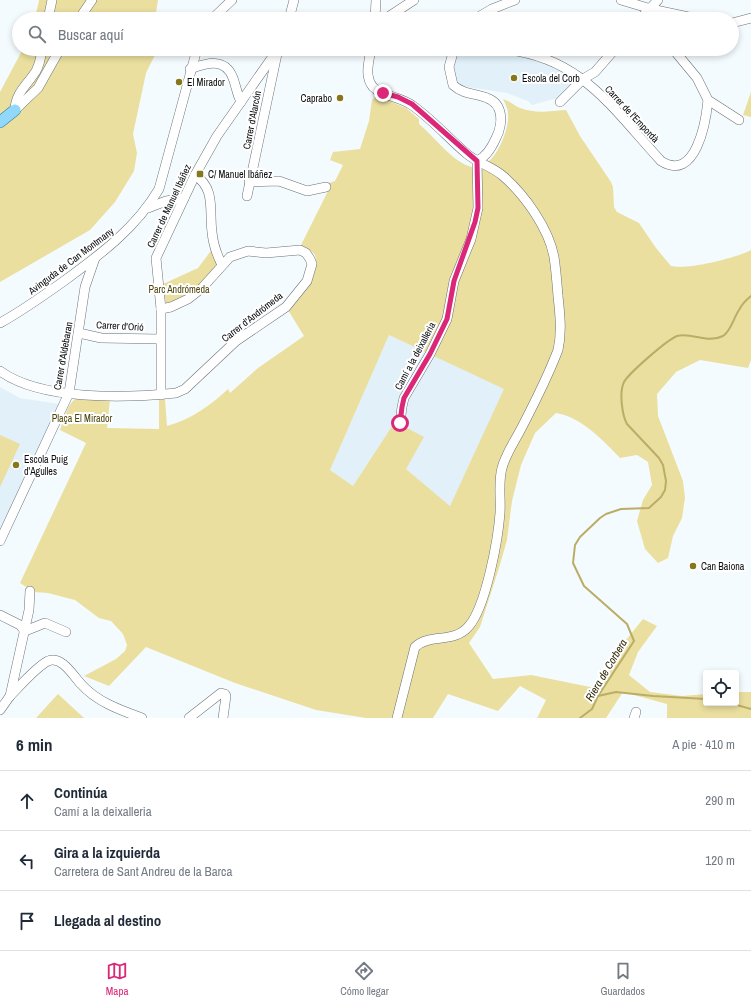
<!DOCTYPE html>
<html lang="es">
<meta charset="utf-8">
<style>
:root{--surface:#fff;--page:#f2f2f3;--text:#1f2937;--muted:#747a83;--line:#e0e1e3;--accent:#db2777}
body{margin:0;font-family:"Archivo Narrow",sans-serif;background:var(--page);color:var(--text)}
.controls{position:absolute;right:12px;bottom:12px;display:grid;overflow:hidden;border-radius:4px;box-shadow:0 2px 6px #0003}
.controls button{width:36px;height:36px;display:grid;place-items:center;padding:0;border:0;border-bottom:1px solid var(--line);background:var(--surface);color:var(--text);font:20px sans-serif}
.stop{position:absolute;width:12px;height:12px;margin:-9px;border:3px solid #db2777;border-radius:50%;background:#fff}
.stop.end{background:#db2777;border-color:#fff;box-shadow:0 1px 4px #0008}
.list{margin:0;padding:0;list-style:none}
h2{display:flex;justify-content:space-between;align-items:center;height:52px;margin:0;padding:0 16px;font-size:17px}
h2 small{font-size:13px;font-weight:400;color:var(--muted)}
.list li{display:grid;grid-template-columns:26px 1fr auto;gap:12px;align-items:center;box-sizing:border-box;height:60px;padding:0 16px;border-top:1px solid var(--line)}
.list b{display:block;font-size:15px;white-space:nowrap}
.list p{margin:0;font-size:13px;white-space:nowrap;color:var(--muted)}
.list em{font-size:13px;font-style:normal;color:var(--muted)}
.icon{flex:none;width:22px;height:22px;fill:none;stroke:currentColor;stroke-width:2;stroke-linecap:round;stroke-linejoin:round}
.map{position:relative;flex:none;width:751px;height:718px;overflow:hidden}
.search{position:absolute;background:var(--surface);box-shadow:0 2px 6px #0003;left:12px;right:12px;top:12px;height:44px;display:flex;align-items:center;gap:10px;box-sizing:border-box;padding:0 14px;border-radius:22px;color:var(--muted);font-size:15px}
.sheet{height:232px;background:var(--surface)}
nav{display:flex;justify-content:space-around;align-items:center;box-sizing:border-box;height:56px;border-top:1px solid var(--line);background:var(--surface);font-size:11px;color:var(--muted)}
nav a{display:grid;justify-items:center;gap:2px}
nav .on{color:var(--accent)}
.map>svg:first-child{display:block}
</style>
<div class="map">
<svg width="751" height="718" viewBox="0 0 751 718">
<rect width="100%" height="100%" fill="#f4fbfe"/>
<!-- built -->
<g fill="#e1f0f9">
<path d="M468,51L503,53L544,61L575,79L576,81L561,97L532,105L528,101L507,93L461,86L456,81L454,72L455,57L459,53Z"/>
<path d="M389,335L505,389L450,506L406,469L405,427L396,420L353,486L330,470Z"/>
<path d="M0,387L20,398L59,404L0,533Z"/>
</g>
<!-- green -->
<g fill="#eadf9f" fill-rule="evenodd">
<path d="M39,0H158L155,19H35Z"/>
<path d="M23,49H158L146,73L133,134L137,153L134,171L115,202L90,230L0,282V92Z"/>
<path d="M751,92V117L743,115Z"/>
<path d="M377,96L406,108L419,119V124C434,136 453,163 472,167C493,172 510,130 508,114C508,108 505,104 503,99C510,101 514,106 520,108C536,114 549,111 566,110L580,136L611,182L613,187L614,207L617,212L639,223L656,248L671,266C688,270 736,258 751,250V360L748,368L700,360L676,372L657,394L658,416L683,481L685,498L682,518L673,536L668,558L658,563L645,549L637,521L643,500L652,485L648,462L637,455L620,458C603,440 581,417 556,413L535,433L521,465L512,501L507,540L499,568L480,627L469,643L493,679L531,675L595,688L626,640L643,619L657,626L638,652L629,675L650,692L682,696L706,694V703H736V692H751V718H667V704L623,692L606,718H537L546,700L520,686L498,711L448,694L433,718H366L316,710L235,683L146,647L109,686L84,676L116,659L125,651L127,645L123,634L111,621L99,618L75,600L48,593L34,592L20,583L86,443L60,430C73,391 72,397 110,399L107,428L159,429V399H165L167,426C190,420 211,405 228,389L230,393L258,368L304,336L288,310C302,296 320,277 315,255L311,251L300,247L328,191L329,183L335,181L343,165L330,160L333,152L360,149L369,121L372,100ZM389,335L504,389L450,506L406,469L424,437L405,427L404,418L396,420L353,486L330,470Z"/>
<path d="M213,248L219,265C205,280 188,301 166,304L163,284L198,268Z"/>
<path d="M0,435L20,444L0,487Z"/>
<path d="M58,694L84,718H36Z"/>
</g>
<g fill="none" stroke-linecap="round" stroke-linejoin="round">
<!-- stream -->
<g stroke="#baad66" stroke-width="2">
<path d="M598,696L616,692L653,696L706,699"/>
<path d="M730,703L751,709"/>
<path d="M580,718L592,709L598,696L634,641L627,624L584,586L573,563L575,545L580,537L600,518L606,514L621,509L649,508L661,497L665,490L666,481L663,465L659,458L627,424C622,415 619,392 624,382C629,373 667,340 677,336C692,332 707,344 723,336C731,331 734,317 739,310C742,304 746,300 751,296"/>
</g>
<!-- minor casing -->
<g stroke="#6a7175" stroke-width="10">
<g id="minor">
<path d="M621,0L651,9L698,19"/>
<path d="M48,19L52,0"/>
<path d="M79,19L92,0"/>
<path d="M212,19L232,0"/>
<path d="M289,19L294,0"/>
<path d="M375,19L376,0"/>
<path d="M385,19L414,0"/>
<path d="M475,19L492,9L515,0"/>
<path d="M640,19L658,0"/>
<path d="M732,23L751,18"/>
<path d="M371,49C369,62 364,76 373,87C381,96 402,97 413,106C433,120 449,139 467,154C478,163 493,167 503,176C525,195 549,229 554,257C556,270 557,283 558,296C560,315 562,332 558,350C548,376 535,402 522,427C515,441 506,453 502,468C498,482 501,498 500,513C498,540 486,606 469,626C454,644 430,633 415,647L397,718"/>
<path d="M454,49L449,67L453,85C464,95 475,93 487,98C504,104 503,124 496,138C492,147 486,157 477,161"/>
<path d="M501,49C581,56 611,107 661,161C696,183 706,121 708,100"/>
<path d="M673,49L697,78L708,100L739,120"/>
<path d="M190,69C207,63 225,57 233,78C236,86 237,94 241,102"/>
<path d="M560,102L583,79L595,72L615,49"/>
<path d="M15,110L38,88L60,49"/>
<path d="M15,110C15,93 28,84 36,71C40,64 41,56 42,49"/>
<path d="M195,175C216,189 209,211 212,232C213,244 217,255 222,265"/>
<path d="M249,182L279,181L307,191L326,187"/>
<path d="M247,196L277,54"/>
<path d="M148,208L166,201L184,198"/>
<path d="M0,323C22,311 43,296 64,281C101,254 136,228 159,189L197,49"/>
<path d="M79,333L101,338L160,339"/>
<path d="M0,371C41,401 126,398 176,393L185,389L236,341L286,307L307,281L312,264L310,259L306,253L300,250L266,253L248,251L230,257L202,288L188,299L171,307L161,309"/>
<path d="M161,395V309L156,258L195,175L217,136L278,49"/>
<path d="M400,423L402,407L404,398L430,354L447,319L454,281L471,239L478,208L477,161"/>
<path d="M0,541L69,393L85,287L95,258"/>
<path d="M0,615L20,625L25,631L45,623L66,632"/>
<path d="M10,696C20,686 36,667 48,661C62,655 74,677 81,684C97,702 120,710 142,718"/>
<path d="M0,710L10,696L29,610L30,591"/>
<path d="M189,718L221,693L225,694L226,696L223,718"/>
<path d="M634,718L636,712"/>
</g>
</g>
<!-- major casing -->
<g stroke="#3380a5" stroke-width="12">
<path id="major" d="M0,122L15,110"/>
</g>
<!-- minor -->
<use href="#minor" stroke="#fff" stroke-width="9"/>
<!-- major -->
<use href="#major" stroke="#92d8fa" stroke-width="11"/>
</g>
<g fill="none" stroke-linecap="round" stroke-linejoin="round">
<!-- route -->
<path stroke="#db2777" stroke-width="5" d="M383,93L398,97L412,104L477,161L478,208L475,222L454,281L447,319L430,354L404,398L402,407L400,423"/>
</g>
<!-- markers -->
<g fill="#85771a" stroke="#fff" stroke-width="1.5">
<circle cx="514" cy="78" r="4"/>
<circle cx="179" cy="82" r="4"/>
<circle cx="340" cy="98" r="4"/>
<rect x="196" y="170" width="8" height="8" rx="2"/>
<circle cx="16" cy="465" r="4"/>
<circle cx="693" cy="566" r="4"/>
</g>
<g text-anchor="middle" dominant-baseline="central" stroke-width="4" stroke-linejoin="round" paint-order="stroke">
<!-- poi labels -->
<g font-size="10" fill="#0a0c0e" stroke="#fff" text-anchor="start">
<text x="522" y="78">Escola del Corb</text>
<text x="187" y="82">El Mirador</text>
<text x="332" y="98" text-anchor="end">Caprabo</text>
<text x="208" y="174">C/ Manuel Ibáñez</text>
<text x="24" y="459">Escola Puig<tspan x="24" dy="12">d'Agulles</tspan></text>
<text x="701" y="566">Can Baiona</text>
</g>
<!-- street labels -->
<g font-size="10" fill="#0a0c0e" stroke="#fff">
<text transform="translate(632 114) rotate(47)">Carrer de l'Empordà</text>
<text transform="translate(252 120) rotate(-79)">Carrer d'Alarcón</text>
<text transform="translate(169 206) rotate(-65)">Carrer de Manuel Ibáñez</text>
<text transform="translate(71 261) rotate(-37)">Avinguda de Can Montmany</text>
<text transform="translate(252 317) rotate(-38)">Carrer d'Andrómeda</text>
<text transform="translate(120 326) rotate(3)">Carrer d'Orió</text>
<text transform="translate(63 356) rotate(-80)">Carrer d'Aldebaran</text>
<text transform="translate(415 356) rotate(-62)">Camí a la deixalleria</text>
</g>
<!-- park labels -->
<g font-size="10" fill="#4d440a" stroke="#fff">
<text x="179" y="289">Parc Andrómeda</text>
<text x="82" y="418">Plaça El Mirador</text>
</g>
<!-- water labels -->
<g font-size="11" font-style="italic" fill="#2f2908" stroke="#fff">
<text transform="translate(606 670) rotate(-59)">Riera de Corbera</text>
</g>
</g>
</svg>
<div class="controls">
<button><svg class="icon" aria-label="locate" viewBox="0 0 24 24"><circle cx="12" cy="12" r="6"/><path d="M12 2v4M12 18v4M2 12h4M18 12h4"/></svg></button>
</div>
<div class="stop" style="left:400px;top:423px"></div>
<div class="stop end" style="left:383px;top:93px"></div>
<div class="search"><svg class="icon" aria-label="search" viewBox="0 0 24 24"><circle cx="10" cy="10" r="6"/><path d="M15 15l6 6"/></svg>Buscar aquí</div>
</div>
<section class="sheet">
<h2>6 min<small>A pie · 410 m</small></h2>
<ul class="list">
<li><svg class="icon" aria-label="ahead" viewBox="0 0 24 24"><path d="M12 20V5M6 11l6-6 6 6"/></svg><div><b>Continúa</b><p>Camí a la deixalleria</p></div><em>290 m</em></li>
<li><svg class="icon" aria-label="left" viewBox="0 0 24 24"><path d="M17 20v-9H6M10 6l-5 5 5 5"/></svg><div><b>Gira a la izquierda</b><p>Carretera de Sant Andreu de la Barca</p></div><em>120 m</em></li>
<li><svg class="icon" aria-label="arrive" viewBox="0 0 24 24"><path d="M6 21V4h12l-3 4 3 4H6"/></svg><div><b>Llegada al destino</b></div></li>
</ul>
</section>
<nav>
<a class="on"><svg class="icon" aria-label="map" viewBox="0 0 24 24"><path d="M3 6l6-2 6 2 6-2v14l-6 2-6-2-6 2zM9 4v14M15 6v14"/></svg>Mapa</a>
<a><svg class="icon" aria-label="directions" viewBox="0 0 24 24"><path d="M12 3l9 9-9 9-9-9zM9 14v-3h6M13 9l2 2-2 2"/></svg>Cómo llegar</a>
<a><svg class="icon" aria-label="saved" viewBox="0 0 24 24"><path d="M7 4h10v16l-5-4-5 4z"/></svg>Guardados</a>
</nav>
